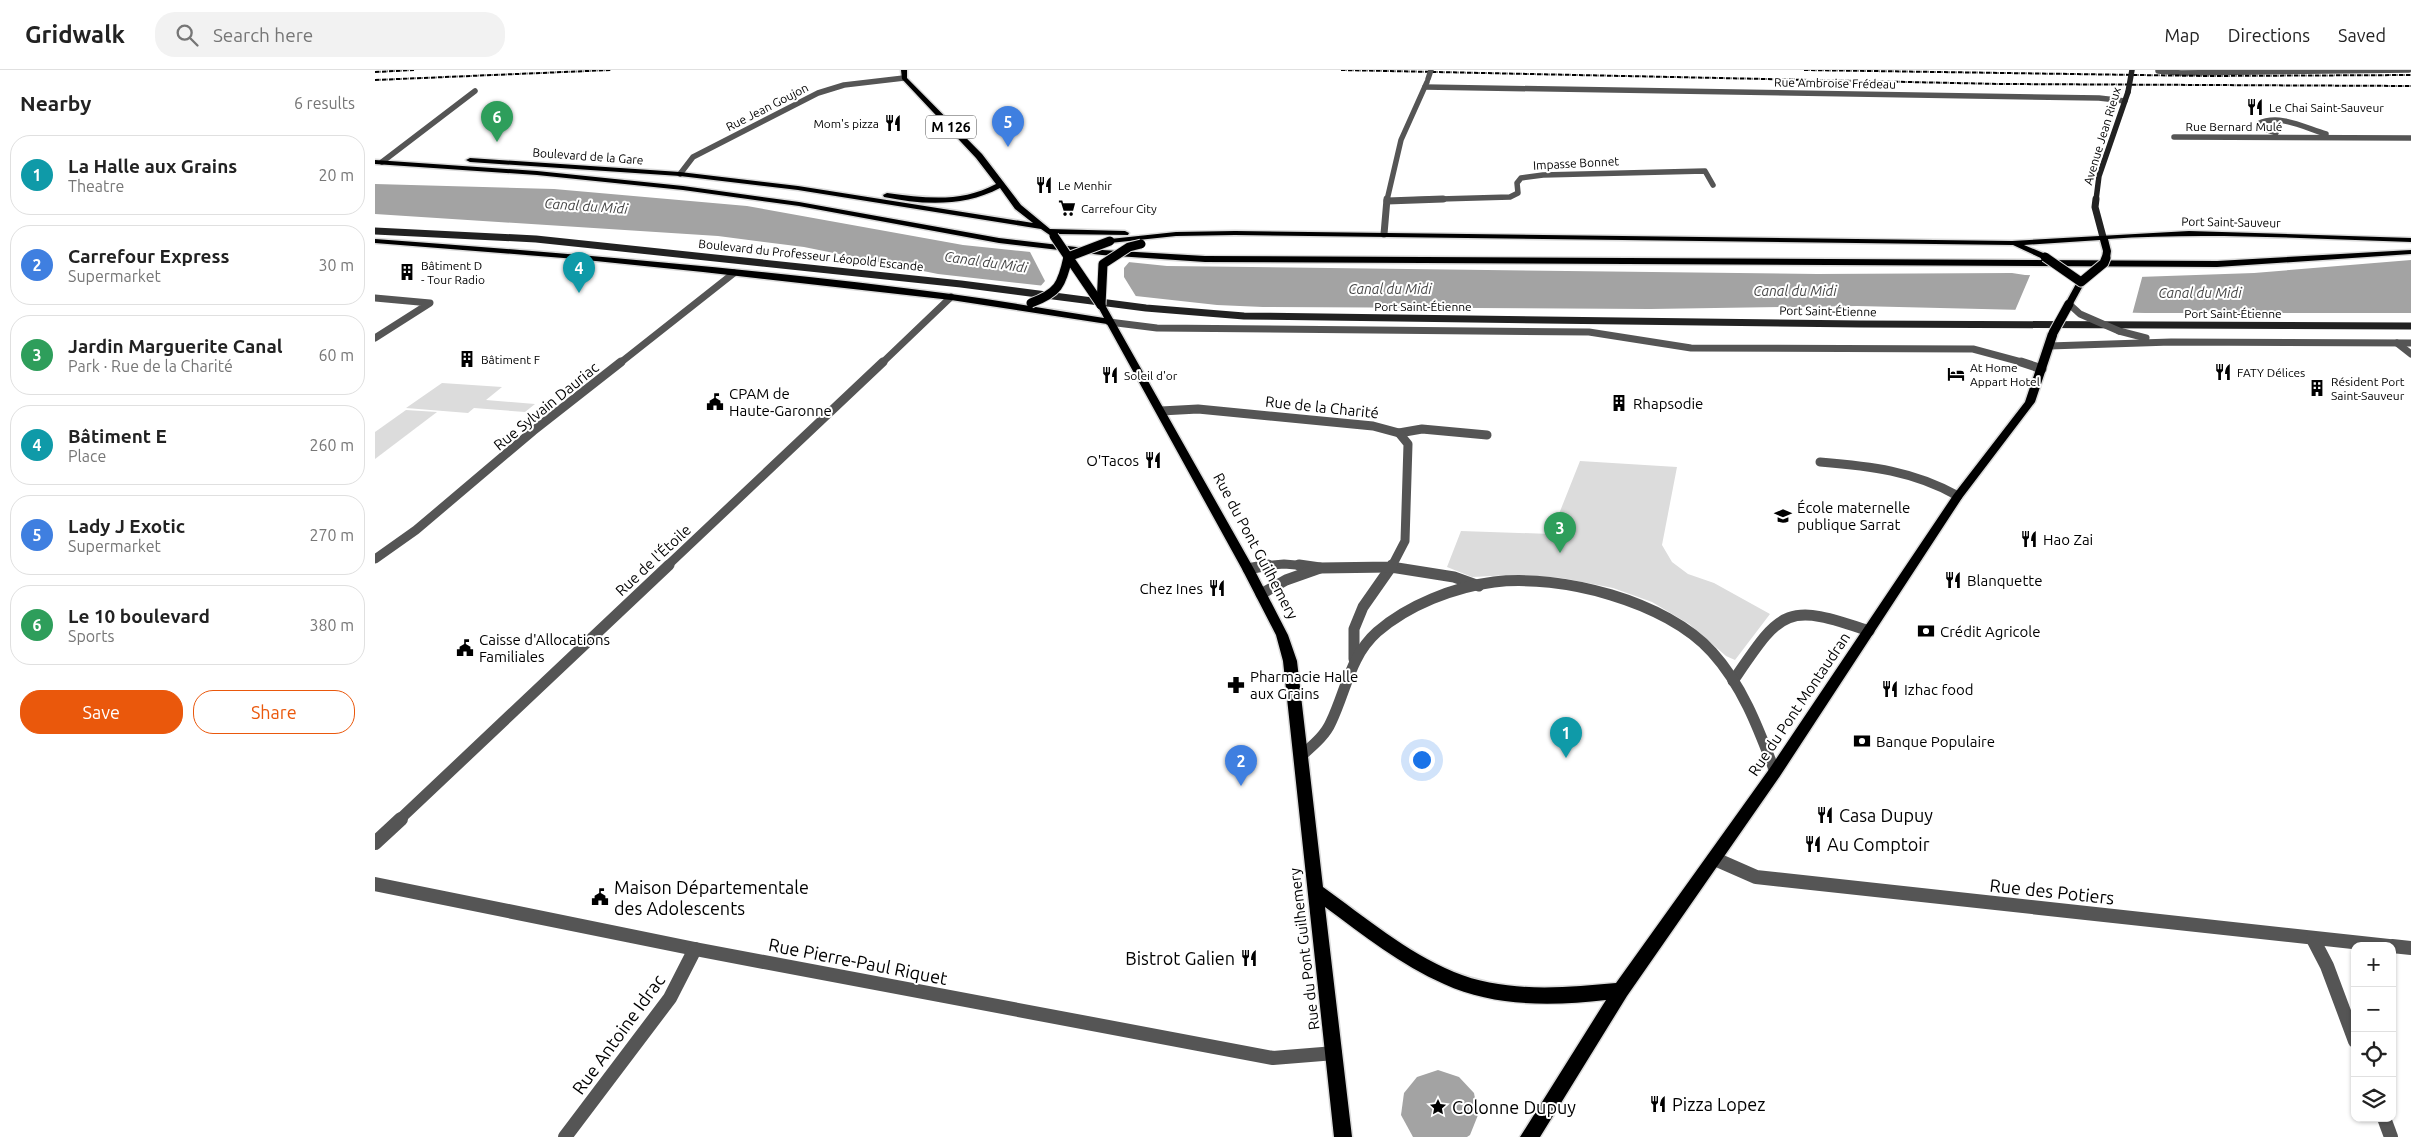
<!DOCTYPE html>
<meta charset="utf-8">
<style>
:root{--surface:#fff;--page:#f2f2f2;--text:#222;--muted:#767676;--line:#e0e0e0;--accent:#ea580c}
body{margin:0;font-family:Ubuntu,sans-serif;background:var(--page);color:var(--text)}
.controls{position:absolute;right:15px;bottom:15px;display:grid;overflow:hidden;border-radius:10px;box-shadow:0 1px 4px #0004}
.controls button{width:45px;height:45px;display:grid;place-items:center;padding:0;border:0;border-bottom:1px solid var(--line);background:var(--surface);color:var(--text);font:25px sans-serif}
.you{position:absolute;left:1046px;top:689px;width:18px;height:18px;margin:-12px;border:4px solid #fff;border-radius:50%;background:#1a73e8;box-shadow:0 0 0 8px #1a73e833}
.badge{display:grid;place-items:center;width:32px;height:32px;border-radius:50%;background:var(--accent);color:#fff;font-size:16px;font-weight:700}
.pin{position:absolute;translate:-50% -41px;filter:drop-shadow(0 1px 2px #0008)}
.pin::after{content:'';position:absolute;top:26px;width:18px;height:15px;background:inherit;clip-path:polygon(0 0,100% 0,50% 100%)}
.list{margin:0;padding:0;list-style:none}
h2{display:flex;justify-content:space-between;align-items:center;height:65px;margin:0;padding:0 20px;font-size:21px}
h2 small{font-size:16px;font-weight:400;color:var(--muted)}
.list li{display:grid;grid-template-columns:32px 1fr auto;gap:15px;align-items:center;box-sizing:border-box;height:80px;margin:0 10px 10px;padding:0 10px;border:1px solid var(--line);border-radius:20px}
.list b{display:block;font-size:19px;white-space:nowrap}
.list p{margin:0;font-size:16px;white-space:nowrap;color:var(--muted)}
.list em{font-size:16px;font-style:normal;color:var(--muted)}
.actions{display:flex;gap:10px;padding:15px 20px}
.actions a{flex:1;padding:11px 0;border:1px solid var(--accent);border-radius:20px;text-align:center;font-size:18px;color:var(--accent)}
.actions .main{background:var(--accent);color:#fff}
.icon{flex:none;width:28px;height:28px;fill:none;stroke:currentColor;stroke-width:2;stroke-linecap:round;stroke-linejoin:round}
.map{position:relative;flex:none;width:2036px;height:1067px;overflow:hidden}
header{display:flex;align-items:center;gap:30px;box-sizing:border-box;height:70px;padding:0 25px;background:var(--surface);border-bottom:1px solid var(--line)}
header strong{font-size:24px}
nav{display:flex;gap:28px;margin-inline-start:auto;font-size:18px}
.search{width:350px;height:45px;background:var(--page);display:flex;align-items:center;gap:12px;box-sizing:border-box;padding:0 18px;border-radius:20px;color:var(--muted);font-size:19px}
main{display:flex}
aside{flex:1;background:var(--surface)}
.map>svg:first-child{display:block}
</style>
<header>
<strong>Gridwalk</strong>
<div class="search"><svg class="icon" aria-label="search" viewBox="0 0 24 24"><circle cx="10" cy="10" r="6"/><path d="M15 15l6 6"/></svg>Search here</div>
<nav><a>Map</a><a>Directions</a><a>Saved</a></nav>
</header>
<main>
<aside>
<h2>Nearby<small>6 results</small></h2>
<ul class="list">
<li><span class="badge" style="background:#0f9aa8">1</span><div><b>La Halle aux Grains</b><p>Theatre</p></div><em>20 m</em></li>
<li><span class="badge" style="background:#3f7fe0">2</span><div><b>Carrefour Express</b><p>Supermarket</p></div><em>30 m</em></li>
<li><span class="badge" style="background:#2e9e5b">3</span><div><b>Jardin Marguerite Canal</b><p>Park · Rue de la Charité</p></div><em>60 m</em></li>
<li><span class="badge" style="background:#0f9aa8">4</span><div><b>Bâtiment E</b><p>Place</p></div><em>260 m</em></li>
<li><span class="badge" style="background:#3f7fe0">5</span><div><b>Lady J Exotic</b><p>Supermarket</p></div><em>270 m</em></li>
<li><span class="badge" style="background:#2e9e5b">6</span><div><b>Le 10 boulevard</b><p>Sports</p></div><em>380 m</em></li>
</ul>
<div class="actions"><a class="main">Save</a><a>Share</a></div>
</aside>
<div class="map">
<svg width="2036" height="1067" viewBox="0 0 2036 1067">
<rect width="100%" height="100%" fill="#fff"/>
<!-- green -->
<g fill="#dcdcdc">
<path d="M67,313L127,317L111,330L160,334L150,342L99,338L93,343L31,338Z"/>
<path d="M31,340L62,342L0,389V362Z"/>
<path d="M1205,391L1302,397L1287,475L1297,492L1313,504L1339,513L1395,544L1360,590L1351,586L1314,554L1277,532L1238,518L1187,508L1136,505L1097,507L1072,497L1086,461L1176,464Z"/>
</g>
<!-- water -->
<g fill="#a3a3a3">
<path d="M0,114L179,119L372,136L588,175L792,196L1442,204L1637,203L1650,205L1763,207L1879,203L2036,190V243H1770L1482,236L1275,239L888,237L842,235L563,204L429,177L343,166L0,144Z"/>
<path d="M1063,1000L1084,1007L1099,1023L1103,1045L1095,1065L1092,1067H1038L1026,1045L1029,1023L1042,1007Z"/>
</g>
<!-- pier -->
<g fill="#fff">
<path d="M654,180L755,191L749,198V207L762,228L664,218L670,211Z"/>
<path d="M1656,203L1763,204H1768L1757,245L1639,243Z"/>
</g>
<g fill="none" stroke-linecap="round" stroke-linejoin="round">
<!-- primary casing -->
<g stroke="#dbdbdb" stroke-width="3">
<g id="primary">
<path d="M526,0H532V8L607,84L646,135L675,159L750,161L754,163L753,165L681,164L683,166L679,168L666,159L423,120L305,106L95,92L91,90L95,88L305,102L423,116L658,153L640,139L625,118C589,137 548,135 509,127L508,125L512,123C551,128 586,133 621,114L601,88L527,9Z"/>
<path d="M0,90L162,101L308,116L424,132L624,168L727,180L830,186L1842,191L2036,180V184L1842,197L830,192L727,185L624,173L424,136L308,120L162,105L0,94Z"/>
<path d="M860,161L1637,171L1814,161L2036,168V172C1935,169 1834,162 1733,169L1736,181L1735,188L1731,191L1727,188L1728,181L1725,170L1649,175L1673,185V189L1670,190L1638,175L860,165L801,166L735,173L731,171L735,169L801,162Z"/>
<path d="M0,169C192,183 385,199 576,224C627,231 678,240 729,248L722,235L729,233L879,499L913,565L922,591L948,817C990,847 1031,882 1079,902C1130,923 1188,918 1241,913L1395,698L1579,424L1650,332L1673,263L1678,260L1683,263L1660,332L1587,428L1405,706L1252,926L1165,1067H1145L1231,930C1177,936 1119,937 1069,914C1026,895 988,865 950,837L977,1067H959L908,591L901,565L867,499L732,254L576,230L328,202L201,189L0,173Z"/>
<path d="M1706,209L1710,212L1698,234L1691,236L1690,234L1702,212Z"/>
</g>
</g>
<!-- lane-far3 -->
<path stroke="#555" stroke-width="5.5" d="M1030,130L1135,127L1143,123L1142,113L1146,108L1168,105L1330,101L1338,115"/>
<!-- lane-far2 -->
<path stroke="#555" stroke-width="7" d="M1012,131L1068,129"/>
<!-- lane-far1 -->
<g stroke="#555" stroke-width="9">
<path d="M1024,363L1047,359L1112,365"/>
<path d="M1445,392C1495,396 1539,401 1583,426"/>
<path d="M886,496L909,494L933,496"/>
</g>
<!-- lane -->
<g stroke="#555" stroke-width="11">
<path d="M924,495L945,498"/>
<path d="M873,499L893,495"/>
<path d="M979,589V559L988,537L1016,497L1079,507L1104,516"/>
<path d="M1358,611C1406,541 1409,531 1494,561"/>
<path d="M926,686C937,676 950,666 956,652C971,621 975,586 1002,562C1033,535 1079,517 1119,512C1186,504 1291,531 1337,582C1368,616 1384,660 1400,702"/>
</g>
<!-- street-far4 -->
<g stroke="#555" stroke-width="5.5">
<path d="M1783,1L1806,3L2034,0"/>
<path d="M1050,17L1724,28L1750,31"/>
<path d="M1901,63L1886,58L1883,54C1904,43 1930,58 1951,64"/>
<path d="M1799,67L2036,68"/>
<path d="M7,92L100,21"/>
<path d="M305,104L318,87L443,23L469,15L529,8"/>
<path d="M1012,130L1026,70L1052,12"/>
</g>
<!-- street-far3 -->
<g stroke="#555" stroke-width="7">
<path d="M1009,164L1012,129"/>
<path d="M0,228L55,233L0,268"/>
<path d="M734,252L782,258L1214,262L1316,278L1598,279L1650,293"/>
<path d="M1744,261L1771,268"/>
<path d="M2022,273L2036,284"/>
<path d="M1674,276L1796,272L2036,273"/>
<path d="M245,293L359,203"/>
<path d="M507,293L576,227"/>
</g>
<!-- street-far2 -->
<g stroke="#555" stroke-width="9">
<path d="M1646,292L1667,299"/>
<path d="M786,341L823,339L998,356L1024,363L1033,374L1030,471L1017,496"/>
<path d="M0,489L41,460L158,361L246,292"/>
<path d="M292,496L508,292"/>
</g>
<!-- street-far1 -->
<g stroke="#555" stroke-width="11">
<path d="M886,524L911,510L945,498L1016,497L1017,495"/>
<path d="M24,750L294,495"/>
</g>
<!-- street -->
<g stroke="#555" stroke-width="14">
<path d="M0,773L26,749"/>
<path d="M1340,789L1381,807L2014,876"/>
<path d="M0,814L320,879L898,988L960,983"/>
<path d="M1938,869L1952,896L1980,971"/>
<path d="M2017,876L2036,878"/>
<path d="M2009,1048L2016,1067"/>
<path d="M190,1067L295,928L320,879"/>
</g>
<!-- secondary-far1 -->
<path stroke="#222" stroke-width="5.5" d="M1721,130L1724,106L1753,22"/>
<!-- secondary -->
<g stroke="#222" stroke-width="7">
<path d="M1721,129L1720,137L1728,167"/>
<path d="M0,161L161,169L586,214L771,238L869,246L1485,254L2036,256"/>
</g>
<!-- primary -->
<use href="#primary" fill="#000" fill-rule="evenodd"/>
<!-- rail -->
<g stroke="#000" stroke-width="2" stroke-dasharray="4.5 1 0.5 1" stroke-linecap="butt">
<path d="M966,0L1627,14L2036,16"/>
<path d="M1429,0L1830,6L2036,5"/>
<path d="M0,2L39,0"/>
<path d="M0,10L236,0"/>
</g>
<!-- primary-bridge casing -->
<g stroke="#dbdbdb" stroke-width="11" stroke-linecap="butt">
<g id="primary-bridge">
<path d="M679,166L726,235"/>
<path d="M693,187L735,171"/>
<path d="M1670,187L1706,212L1729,193L1731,188"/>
<path d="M656,233C683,223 687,215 693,187"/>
<path d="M726,235L728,194L754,177L766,174"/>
<path d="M1678,263L1694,234"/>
</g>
</g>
<!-- street-bridge-far1 -->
<path stroke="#555" stroke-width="5.5" d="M1053,9L1056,0"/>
<!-- street-bridge -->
<path stroke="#555" stroke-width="7" d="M1694,234L1705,244L1744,261"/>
<!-- secondary-bridge -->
<path stroke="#222" stroke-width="5.5" d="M1753,22L1757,0"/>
<!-- primary-bridge -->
<use href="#primary-bridge" stroke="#000" stroke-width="9"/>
</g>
<!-- icons -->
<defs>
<g id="restaurant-bare" transform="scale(1.35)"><path d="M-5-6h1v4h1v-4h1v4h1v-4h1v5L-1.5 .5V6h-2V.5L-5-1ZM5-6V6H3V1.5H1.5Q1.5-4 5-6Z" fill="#000" stroke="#fff" stroke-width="2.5" paint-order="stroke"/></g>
<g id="supermarket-bare" transform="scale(1.35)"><path d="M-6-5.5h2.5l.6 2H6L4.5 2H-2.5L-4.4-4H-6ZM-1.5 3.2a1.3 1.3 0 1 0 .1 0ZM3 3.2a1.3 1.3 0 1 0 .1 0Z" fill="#000" stroke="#fff" stroke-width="2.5" paint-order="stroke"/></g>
<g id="building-bare" transform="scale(1.35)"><path d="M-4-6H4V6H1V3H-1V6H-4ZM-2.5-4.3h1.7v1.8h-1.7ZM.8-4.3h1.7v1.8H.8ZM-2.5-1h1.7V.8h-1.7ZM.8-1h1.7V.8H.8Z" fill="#000" stroke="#fff" stroke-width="2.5" paint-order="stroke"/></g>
<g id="hotel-bare" transform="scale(1.35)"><path d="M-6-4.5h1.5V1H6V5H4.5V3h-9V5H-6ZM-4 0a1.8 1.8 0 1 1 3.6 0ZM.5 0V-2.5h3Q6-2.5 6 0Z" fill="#000" stroke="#fff" stroke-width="2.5" paint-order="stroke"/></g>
<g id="civic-bare" transform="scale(1.35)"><path d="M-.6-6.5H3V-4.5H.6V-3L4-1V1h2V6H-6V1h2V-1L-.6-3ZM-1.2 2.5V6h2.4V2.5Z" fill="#000" stroke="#fff" stroke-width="2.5" paint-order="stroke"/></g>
<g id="school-bare" transform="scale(1.35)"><path d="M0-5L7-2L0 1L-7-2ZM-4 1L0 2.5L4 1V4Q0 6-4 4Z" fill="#000" stroke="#fff" stroke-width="2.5" paint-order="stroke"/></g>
<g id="bank-bare" transform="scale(1.35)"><path d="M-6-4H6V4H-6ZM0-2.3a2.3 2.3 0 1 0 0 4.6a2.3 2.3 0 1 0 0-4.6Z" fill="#000" stroke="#fff" stroke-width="2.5" paint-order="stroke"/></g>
<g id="pharmacy-bare" transform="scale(1.35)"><path d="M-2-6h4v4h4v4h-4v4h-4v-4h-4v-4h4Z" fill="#000" stroke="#fff" stroke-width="2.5" paint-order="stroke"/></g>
<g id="sight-bare" transform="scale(1.35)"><path d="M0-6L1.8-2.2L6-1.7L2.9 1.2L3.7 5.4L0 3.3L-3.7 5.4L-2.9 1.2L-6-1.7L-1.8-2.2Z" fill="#000" stroke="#fff" stroke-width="2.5" paint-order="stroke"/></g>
</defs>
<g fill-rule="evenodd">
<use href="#restaurant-bare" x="1880" y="37"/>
<use href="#restaurant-bare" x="518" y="53"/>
<use href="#restaurant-bare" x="669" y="115"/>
<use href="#supermarket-bare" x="692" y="138"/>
<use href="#building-bare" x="32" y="202"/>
<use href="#building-bare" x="92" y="289"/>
<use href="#restaurant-bare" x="1848" y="302"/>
<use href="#hotel-bare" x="1581" y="304"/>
<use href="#restaurant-bare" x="735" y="305"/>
<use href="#building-bare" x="1942" y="318"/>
<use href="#civic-bare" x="340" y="332"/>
<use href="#building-bare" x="1244" y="333"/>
<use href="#restaurant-bare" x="778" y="390"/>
<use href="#school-bare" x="1408" y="446"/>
<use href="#restaurant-bare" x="1654" y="469"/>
<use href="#restaurant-bare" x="1578" y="510"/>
<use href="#restaurant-bare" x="842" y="518"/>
<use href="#bank-bare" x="1551" y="561"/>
<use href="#civic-bare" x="90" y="578"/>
<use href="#pharmacy-bare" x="861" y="615"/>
<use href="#restaurant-bare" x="1515" y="619"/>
<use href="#bank-bare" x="1487" y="671"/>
<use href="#restaurant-bare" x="1450" y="745"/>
<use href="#restaurant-bare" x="1438" y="774"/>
<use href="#civic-bare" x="225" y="827"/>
<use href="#restaurant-bare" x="874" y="888"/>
<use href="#restaurant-bare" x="1283" y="1034"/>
<use href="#sight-bare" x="1063" y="1037"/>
</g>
<g text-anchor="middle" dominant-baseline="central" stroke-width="4" stroke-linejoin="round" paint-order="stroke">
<!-- far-street labels -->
<g font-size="12" fill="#000" stroke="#fff">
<text transform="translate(1460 13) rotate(1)">Rue Ambroise Frédeau</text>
<text transform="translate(392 37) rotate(-27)">Rue Jean Goujon</text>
<text x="1859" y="56">Rue Bernard Mulé</text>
<text transform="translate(1727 66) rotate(-73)">Avenue Jean Rieux</text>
<text transform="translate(213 86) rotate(4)">Boulevard de la Gare</text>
<text transform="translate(1201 93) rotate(-3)">Impasse Bonnet</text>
<text transform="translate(1856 152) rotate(1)">Port Saint-Sauveur</text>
<text transform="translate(436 185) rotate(6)">Boulevard du Professeur Léopold Escande</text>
<text x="1048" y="236">Port Saint-Étienne</text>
<text transform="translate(1453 241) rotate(1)">Port Saint-Étienne</text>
<text x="1858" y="243">Port Saint-Étienne</text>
</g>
<!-- far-poi labels -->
<g font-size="12" fill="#000" stroke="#fff" text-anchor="start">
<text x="1894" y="37">Le Chai Saint-Sauveur</text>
<text x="504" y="53" text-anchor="end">Mom's pizza</text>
<text x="683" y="115">Le Menhir</text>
<text x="706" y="138">Carrefour City</text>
<text x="46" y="195">Bâtiment D<tspan x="46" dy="14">- Tour Radio</tspan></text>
<text x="106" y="289">Bâtiment F</text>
<text x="1595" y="297">At Home<tspan x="1595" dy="14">Appart Hotel</tspan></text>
<text x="1862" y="302">FATY Délices</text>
<text x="749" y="305">Soleil d'or</text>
<text x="1956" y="311">Résident Port<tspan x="1956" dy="14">Saint-Sauveur</tspan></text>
</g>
<!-- shield labels -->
<rect fill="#fff" stroke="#4c4c4c" stroke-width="1" x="551" y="45.5" width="50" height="23" rx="4"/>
<g font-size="14" font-weight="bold" fill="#000">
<text x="576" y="57">M 126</text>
</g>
<!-- far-water labels -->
<g font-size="14" font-style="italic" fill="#444" stroke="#fff">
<text transform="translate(211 136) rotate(4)">Canal du Midi</text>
<text transform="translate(611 192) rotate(8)">Canal du Midi</text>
<text x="1015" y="219">Canal du Midi</text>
<text x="1420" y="221">Canal du Midi</text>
<text x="1825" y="223">Canal du Midi</text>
</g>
<!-- poi labels -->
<g font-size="15" fill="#000" stroke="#fff" text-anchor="start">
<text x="354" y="323">CPAM de<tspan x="354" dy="17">Haute-Garonne</tspan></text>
<text x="1258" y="333">Rhapsodie</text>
<text x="764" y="390" text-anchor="end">O'Tacos</text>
<text x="1422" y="437">École maternelle<tspan x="1422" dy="17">publique Sarrat</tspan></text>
<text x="1668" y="469">Hao Zai</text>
<text x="1592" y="510">Blanquette</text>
<text x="828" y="518" text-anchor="end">Chez Ines</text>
<text x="1565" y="561">Crédit Agricole</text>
<text x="104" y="569">Caisse d'Allocations<tspan x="104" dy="17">Familiales</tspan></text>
<text x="875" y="606">Pharmacie Halle<tspan x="875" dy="17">aux Grains</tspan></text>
<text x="1529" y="619">Izhac food</text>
<text x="1501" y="671">Banque Populaire</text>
</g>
<!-- street labels -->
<g font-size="15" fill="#000" stroke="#fff">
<text transform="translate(171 336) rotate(-39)">Rue Sylvain Dauriac</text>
<text transform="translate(947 337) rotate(6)">Rue de la Charité</text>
<text transform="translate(881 476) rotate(62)">Rue du Pont Guilhemery</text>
<text transform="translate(278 490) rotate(-43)">Rue de l'Étoile</text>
<text transform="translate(1424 634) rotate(-56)">Rue du Pont Montaudran</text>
<text transform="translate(929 879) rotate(-97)">Rue du Pont Guilhemery</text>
</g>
<!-- near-poi labels -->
<g font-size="18" fill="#000" stroke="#fff" text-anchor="start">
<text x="1464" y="745">Casa Dupuy</text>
<text x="1452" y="774">Au Comptoir</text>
<text x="239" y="817">Maison Départementale<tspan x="239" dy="21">des Adolescents</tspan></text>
<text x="860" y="888" text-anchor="end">Bistrot Galien</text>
<text x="1297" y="1034">Pizza Lopez</text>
<text x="1077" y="1037">Colonne Dupuy</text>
</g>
<!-- near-street labels -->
<g font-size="18" fill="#000" stroke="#fff">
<text transform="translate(1677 821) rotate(6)">Rue des Potiers</text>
<text transform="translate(483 891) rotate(11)">Rue Pierre-Paul Riquet</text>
<text transform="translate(243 964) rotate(-54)">Rue Antoine Idrac</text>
</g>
</g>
</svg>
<div class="controls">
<button>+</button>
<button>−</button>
<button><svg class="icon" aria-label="locate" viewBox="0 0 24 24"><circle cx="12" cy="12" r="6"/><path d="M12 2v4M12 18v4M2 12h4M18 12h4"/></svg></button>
<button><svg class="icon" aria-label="layers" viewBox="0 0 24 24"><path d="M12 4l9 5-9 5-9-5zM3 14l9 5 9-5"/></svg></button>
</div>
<div class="you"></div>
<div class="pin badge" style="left:1191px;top:688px;background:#0f9aa8">1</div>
<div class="pin badge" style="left:866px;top:716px;background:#3f7fe0">2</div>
<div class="pin badge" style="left:1185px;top:483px;background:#2e9e5b">3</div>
<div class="pin badge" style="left:204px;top:223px;background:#0f9aa8">4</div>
<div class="pin badge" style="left:633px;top:77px;background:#3f7fe0">5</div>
<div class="pin badge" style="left:122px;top:72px;background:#2e9e5b">6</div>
</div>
</main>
